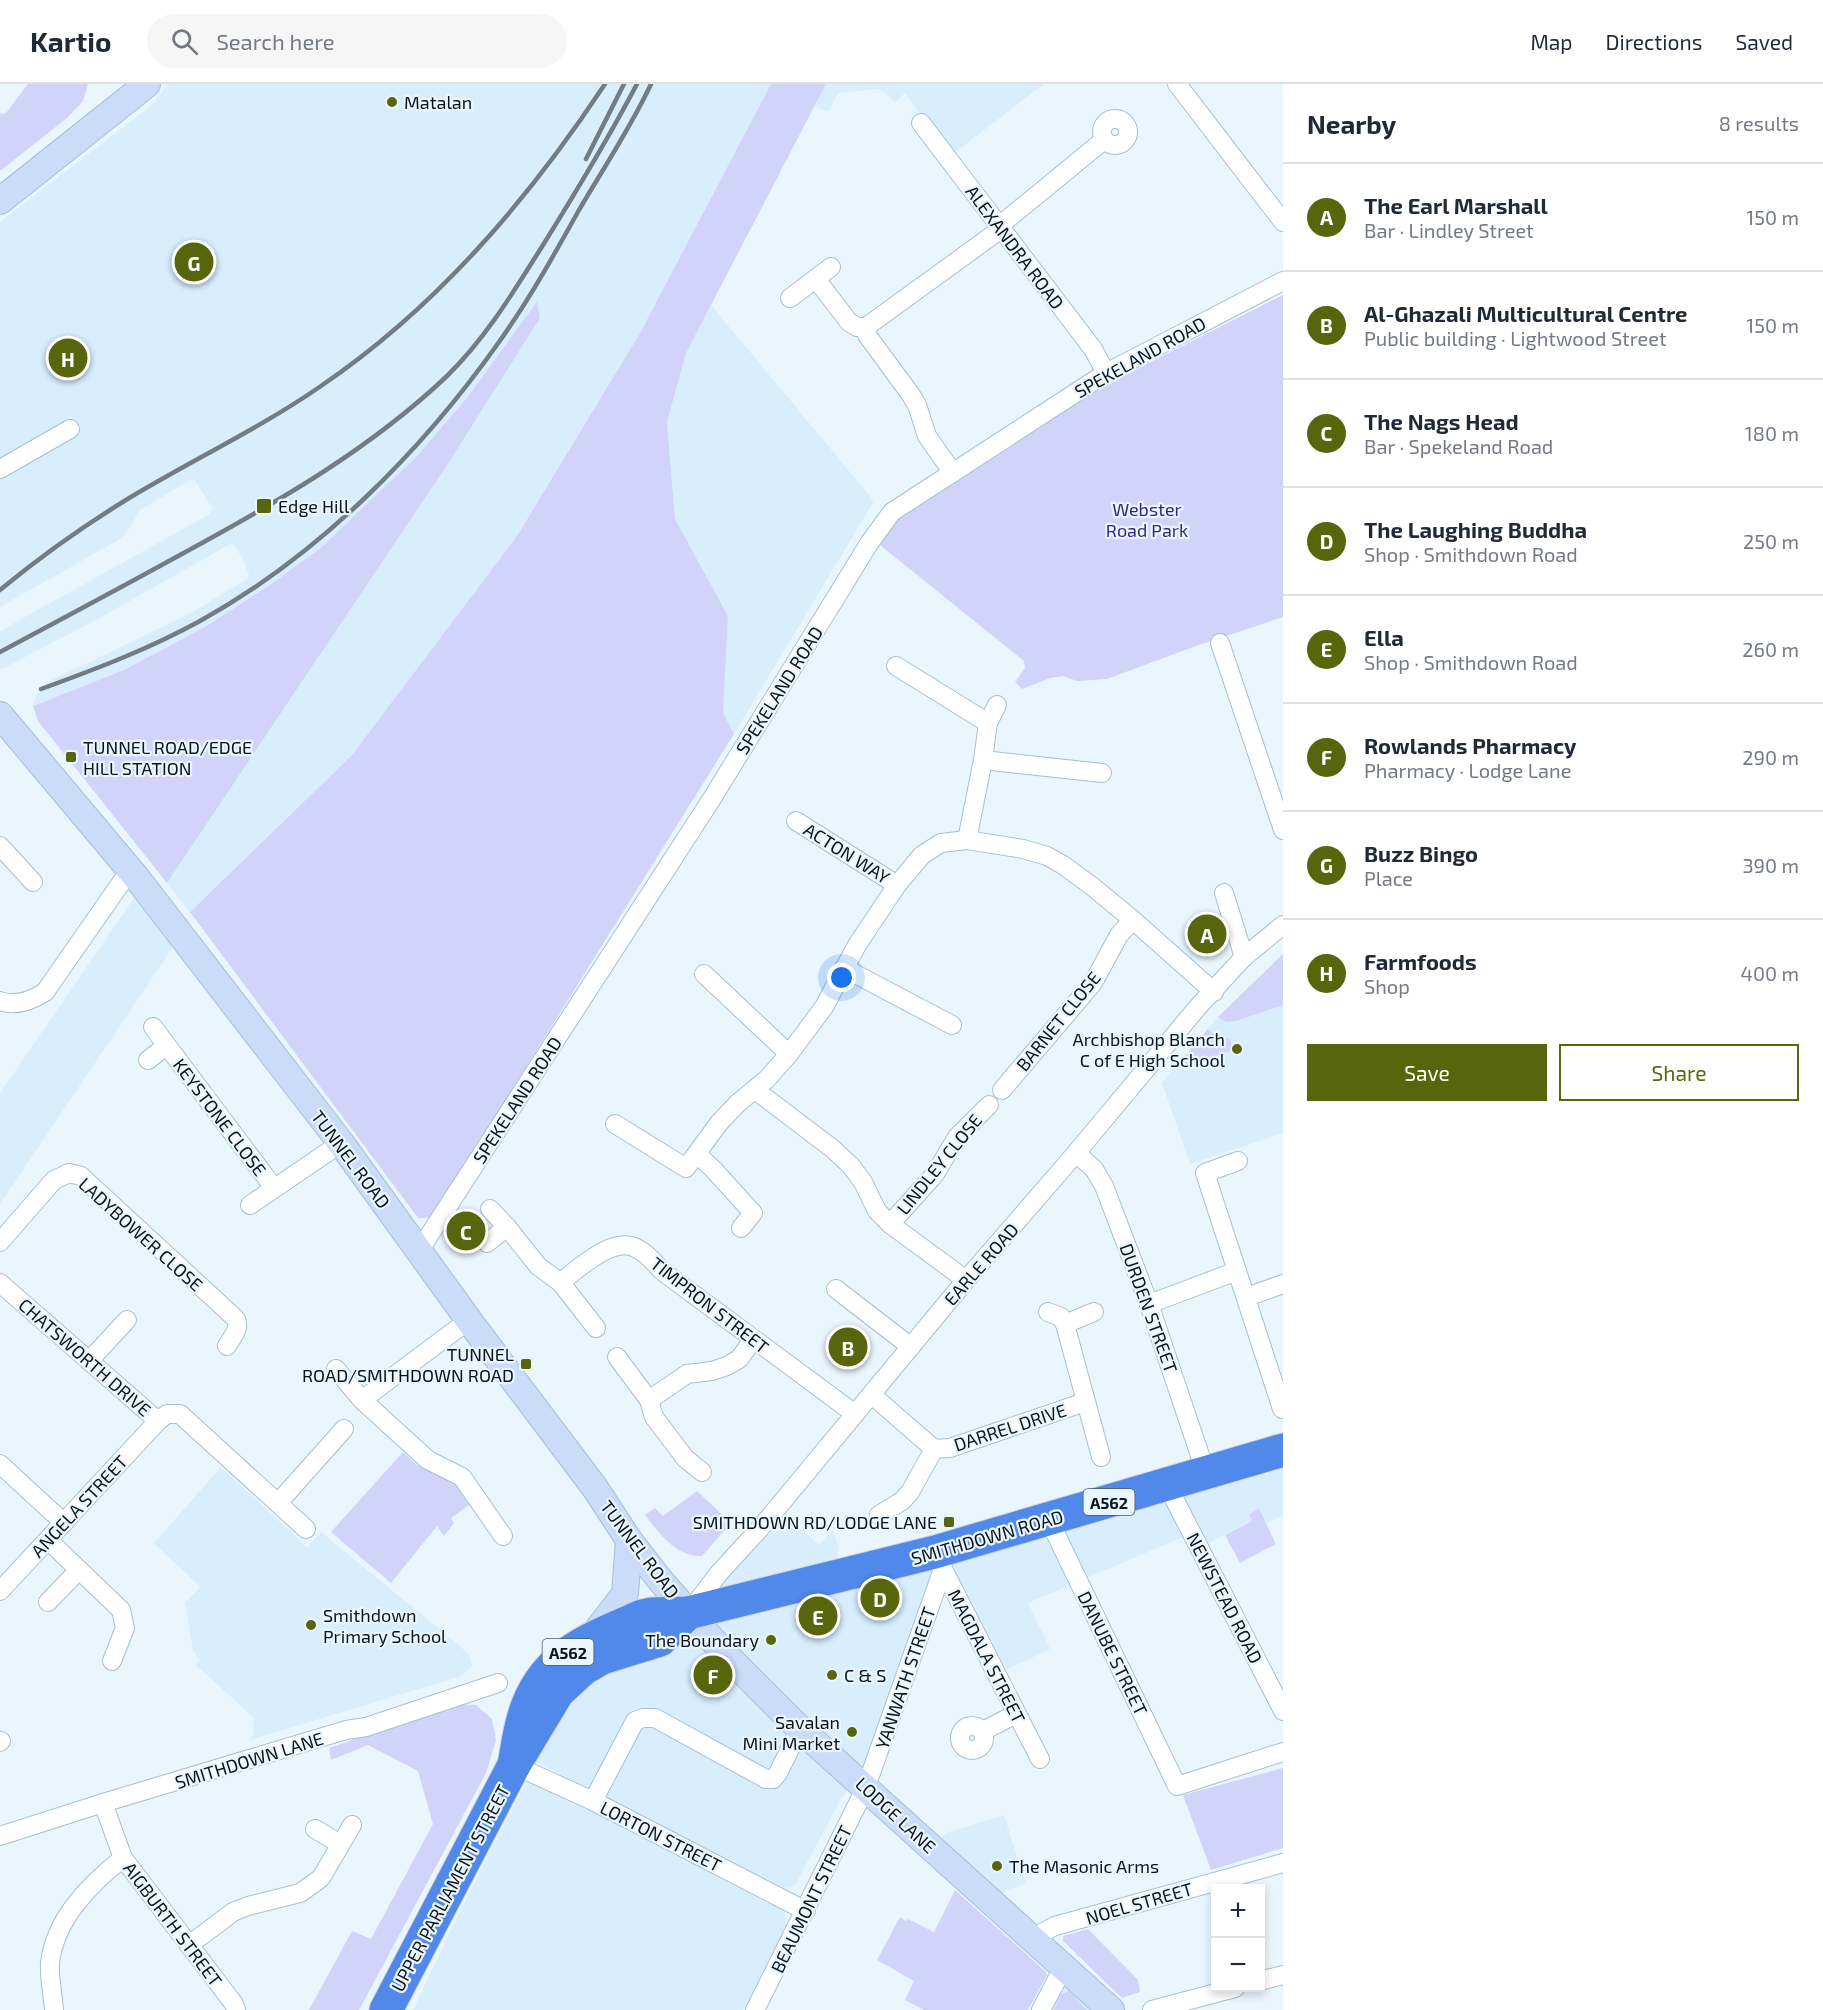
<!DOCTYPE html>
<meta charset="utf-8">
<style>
:root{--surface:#fff;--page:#f6f6f7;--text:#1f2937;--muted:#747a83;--line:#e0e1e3;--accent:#57660c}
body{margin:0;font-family:"Exo 2",sans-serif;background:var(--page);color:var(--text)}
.controls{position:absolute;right:18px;bottom:18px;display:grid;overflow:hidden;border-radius:0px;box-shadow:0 3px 9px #0003}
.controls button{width:54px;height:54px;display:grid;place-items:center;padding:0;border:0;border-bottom:2px solid var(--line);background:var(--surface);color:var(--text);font:30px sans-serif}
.you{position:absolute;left:842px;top:894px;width:21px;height:21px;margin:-15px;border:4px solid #fff;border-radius:50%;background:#1a73e8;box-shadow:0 0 0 9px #1a73e833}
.badge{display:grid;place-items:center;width:39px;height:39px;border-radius:50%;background:var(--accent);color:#fff;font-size:20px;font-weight:700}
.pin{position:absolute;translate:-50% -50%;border:3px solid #fff;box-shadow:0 2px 6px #0006}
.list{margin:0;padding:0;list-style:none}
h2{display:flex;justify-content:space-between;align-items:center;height:78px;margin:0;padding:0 24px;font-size:26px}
h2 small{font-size:20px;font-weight:400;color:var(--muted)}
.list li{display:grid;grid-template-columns:39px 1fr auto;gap:18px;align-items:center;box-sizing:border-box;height:108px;padding:0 24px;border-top:2px solid var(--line)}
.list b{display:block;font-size:22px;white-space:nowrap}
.list p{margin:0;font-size:20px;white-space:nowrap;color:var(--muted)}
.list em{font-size:20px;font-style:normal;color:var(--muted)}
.actions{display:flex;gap:12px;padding:18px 24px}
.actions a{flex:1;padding:14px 0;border:2px solid var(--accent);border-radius:0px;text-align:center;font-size:21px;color:var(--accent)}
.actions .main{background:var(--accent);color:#fff}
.icon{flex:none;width:33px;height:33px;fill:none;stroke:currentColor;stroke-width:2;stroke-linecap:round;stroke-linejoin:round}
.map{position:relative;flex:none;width:1283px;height:1926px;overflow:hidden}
header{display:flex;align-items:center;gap:36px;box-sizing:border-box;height:84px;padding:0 30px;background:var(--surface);border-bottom:2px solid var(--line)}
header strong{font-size:28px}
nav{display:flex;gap:33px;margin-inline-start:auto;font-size:21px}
.search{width:420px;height:54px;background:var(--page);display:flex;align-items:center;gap:15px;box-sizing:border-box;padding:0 21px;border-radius:33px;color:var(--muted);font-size:22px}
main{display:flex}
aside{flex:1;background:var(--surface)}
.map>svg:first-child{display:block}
</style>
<header>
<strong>Kartio</strong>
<div class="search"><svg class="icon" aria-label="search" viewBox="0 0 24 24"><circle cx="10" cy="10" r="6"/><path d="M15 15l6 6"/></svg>Search here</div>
<nav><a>Map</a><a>Directions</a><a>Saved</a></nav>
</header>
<main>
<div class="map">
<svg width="1283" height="1926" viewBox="0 0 1283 1926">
<rect width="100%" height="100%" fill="#eaf6fe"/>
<!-- built -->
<g fill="#d8eefd">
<path d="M168,0H771L640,249L517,452L352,671L190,828L167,799L449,377L540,234L537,219L466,315L416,373L322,463L267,504L205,543L124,586L33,622L36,611L50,597L189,530L247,495L249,491L241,472L232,459L96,536L2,585L0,584V547L210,430L212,424L195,396L189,397L140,426L126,450L115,458L0,523V138L153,20Z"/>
<path d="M826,0H1044L954,69L926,39L905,9L894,19L891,14L879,5L838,9L828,28L814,22Z"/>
<path d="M711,221L874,417L734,650L723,629L728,532L675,435L667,338L686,269Z"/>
<path d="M134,814L173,863L0,1120V1009Z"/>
<path d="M1283,870V1049L1190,1080L1162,999L1218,933Z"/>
<path d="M1283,1375V1431L1266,1440L1259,1426L1249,1430L1252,1436L1209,1459L1188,1451L1028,1519L1050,1565L1006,1586L962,1501L926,1506L869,1674L840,1717L795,1801L791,1804L783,1803L536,1678L533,1675L564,1612L670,1557L749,1459L768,1452L784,1433L820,1461L833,1445L839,1465L832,1507Z"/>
<path d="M221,1383L307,1463L321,1448L460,1562L470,1572L472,1582L465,1589L458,1593L250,1656L254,1649L253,1633L196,1581L200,1576L193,1567L185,1519L200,1503L154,1459Z"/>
<path d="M529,1693L673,1763L675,1770L767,1819L776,1815L784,1823L786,1842L743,1926H413L454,1839Z"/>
<path d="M1004,1731L1026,1800L1006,1806L1001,1811L941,1755L946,1749Z"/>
<path d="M1065,1902L1098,1926H1048L1062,1903Z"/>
</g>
<!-- green -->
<g fill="#d2d3f9">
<path d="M28,0H88L83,17L67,34L0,87V30L6,29Z"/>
<path d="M771,0H826L686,269L667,338L675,435L728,532L723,629L734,650L432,1134H418L190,828L352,671L517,452L640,249Z"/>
<path d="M1283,211V533L1193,563L1107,595L1077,597L1063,592L1050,594L1022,605L1015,598L1025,584L1024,577L880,461L899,431L1063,327L1123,292Z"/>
<path d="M537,218L540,234L449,378L167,799L38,637L33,622L124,586L205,543L270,501L322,463L416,373L466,315Z"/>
<path d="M1283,870V921L1236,937L1226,938L1218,933Z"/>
<path d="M1208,945L1214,951L1230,955L1233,966L1174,985Z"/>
<path d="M403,1368L417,1381L454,1399L469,1421L451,1434L454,1439L444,1452L437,1442L391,1499L331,1448Z"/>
<path d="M697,1407L731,1439L702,1472C676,1473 660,1450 645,1431L655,1424L663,1432Z"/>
<path d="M1259,1425L1276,1460L1240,1479L1225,1451L1252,1437L1249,1430Z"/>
<path d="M457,1620L476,1621L492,1635L496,1656L486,1689L359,1926H309L352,1847L371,1855L433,1740L418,1687L368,1661L331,1676L329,1664Z"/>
<path d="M1283,1684V1764L1211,1786L1183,1711Z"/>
<path d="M955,1806L1046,1888L1047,1891L1028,1926H924L905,1916L914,1897L877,1876L900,1833L906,1837L908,1835L934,1848Z"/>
<path d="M1088,1845L1138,1896L1140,1908L1122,1914L1063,1857V1852Z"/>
<path d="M1069,1907L1087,1926H1054L1061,1910Z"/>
</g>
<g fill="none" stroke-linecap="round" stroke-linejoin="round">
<!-- street casing -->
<g stroke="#a3c0d3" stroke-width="20">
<g id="street">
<path d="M1177,0L1283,138"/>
<circle cx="1115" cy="48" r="13"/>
<path d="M921,39L1093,265L1106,289"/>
<path d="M999,142L1104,56"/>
<path d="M816,195L849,238L857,243H866L1001,145"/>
<path d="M790,214L831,183"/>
<path d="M866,243L867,251L911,311L917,321L927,352L953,389"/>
<path d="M0,385L70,345"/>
<path d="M1220,559L1283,746"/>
<path d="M896,582L988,639"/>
<path d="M983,676L1102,689"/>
<path d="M796,737L897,801"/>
<path d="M967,756L983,676L988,639L997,621"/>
<path d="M0,762L33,798"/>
<path d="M1224,809L1244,873"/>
<path d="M844,884L952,941"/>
<path d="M704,890L789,970"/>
<path d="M0,917C16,923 31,917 45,908L130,786"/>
<path d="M153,943L274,1104"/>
<path d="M148,976L166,962"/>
<path d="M755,1006L833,1065L851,1082L863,1098L877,1127L890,1140L966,1196"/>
<path d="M1002,1006L1093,899L1119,851L1133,836"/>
<path d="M615,1040L686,1084L719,1039L738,1019L767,995L789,970L824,923L857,861L897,801L922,771L941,759L967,756L1023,765L1047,772L1063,781L1093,803L1133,836L1214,908"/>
<path d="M1076,1069L1094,1085L1104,1102L1149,1220L1206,1389"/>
<path d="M697,1070L713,1085L753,1129L741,1144"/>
<path d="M1238,1077L1205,1089L1282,1325"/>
<path d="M250,1121L341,1059"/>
<path d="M490,1125L507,1143L538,1182L561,1199L596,1244"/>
<path d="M890,1140L935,1090L957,1053L989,1021"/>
<path d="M0,1158L54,1096L69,1089L81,1092L236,1235C240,1246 232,1253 227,1262"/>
<path d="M487,1159L507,1143"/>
<path d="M419,1167L711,716L870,458L892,428L1106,289L1283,197"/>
<path d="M0,1199L158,1337"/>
<path d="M561,1199C571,1189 582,1181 594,1173C625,1152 639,1160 662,1187L855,1330"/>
<path d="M836,1205L911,1263"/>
<path d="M1247,1213L1283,1200"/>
<path d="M1149,1220L1237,1187"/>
<path d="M1048,1228L1061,1233L1065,1240L1101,1373"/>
<path d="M1065,1240L1094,1228"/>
<path d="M617,1273L649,1316L654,1333L685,1374L702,1388"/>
<path d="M89,1277L127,1236"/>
<path d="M336,1285L362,1316L469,1236"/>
<path d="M872,1311L934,1365L950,1364L1085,1318"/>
<path d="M362,1316L428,1376L462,1393L503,1452"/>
<path d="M649,1316L687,1290L712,1287L727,1282L739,1275L753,1256"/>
<path d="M0,1380L64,1439"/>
<path d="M1167,1401L1283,1627"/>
<path d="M278,1419L344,1345"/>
<path d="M879,1431L902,1417L910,1408L934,1365"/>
<path d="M1049,1436L1177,1702L1283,1668"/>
<path d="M48,1456L121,1526L125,1544L112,1577"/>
<path d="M940,1479L1040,1675"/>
<path d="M0,1507L158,1337L167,1330H180L306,1445"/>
<path d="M48,1518L79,1486"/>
<path d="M690,1527L719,1489L763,1441L966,1196L1076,1069L1197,924L1244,873L1283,841"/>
<circle cx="972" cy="1654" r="12"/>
<path d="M983,1647L1016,1630"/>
<path d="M0,1658L1,1657"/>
<path d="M514,1681L593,1717L806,1827"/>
<path d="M593,1717L635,1637L643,1634H655L766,1695H773L778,1689L800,1645"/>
<path d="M103,1719L123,1774L234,1920L236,1926"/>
<path d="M315,1745L340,1760"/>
<path d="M0,1752L103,1719L346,1646L366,1643L498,1599"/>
<path d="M1032,1854L1055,1842L1283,1779"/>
<path d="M189,1861L233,1828L248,1822L300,1809L321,1794L352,1741"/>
<path d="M1260,1897L1283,1891"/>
<path d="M54,1926C53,1911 49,1894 50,1879C55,1835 89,1801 123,1774"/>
<path d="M755,1926L866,1703L943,1485"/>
<path d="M1041,1926L1064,1882"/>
<path d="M1152,1926L1235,1904"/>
</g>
</g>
<!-- secondary casing -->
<g stroke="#a3c0d3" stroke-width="28">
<g id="secondary">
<path d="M0,117L147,0"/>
<path d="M0,631L136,793L341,1059L473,1242L595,1404L629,1456L660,1496L724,1569L800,1645L1111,1926"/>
<path d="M592,1553L625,1510L629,1456"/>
</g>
</g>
<!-- highway casing -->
<g stroke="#d3d5d6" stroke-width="35">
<g id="highway">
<path d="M514,1681C517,1665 519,1648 524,1632C542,1571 589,1555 642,1532L651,1530L688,1529L935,1468L1283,1366"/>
<path d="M386,1926L514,1681L558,1608L583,1585L602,1574L660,1556L688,1529"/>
</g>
</g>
<!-- street -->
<use href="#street" stroke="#fff" stroke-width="18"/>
<!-- secondary -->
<use href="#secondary" stroke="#cadcf8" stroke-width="26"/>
<!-- highway -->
<use href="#highway" stroke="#5089e9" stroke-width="33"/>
<!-- rail -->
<g stroke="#717c84" stroke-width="4.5">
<path d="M586,75L624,0"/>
<path d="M0,506C40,473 82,443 126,416C190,377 259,345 321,302C437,223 528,116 605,0"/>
<path d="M0,568C60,536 120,504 180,471C274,420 368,367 447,292C486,254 514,207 543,161C576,108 608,55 637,0"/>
<path d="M41,605C96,585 149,565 200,537C318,472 422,367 499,258C529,216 554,171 579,126C603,85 631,43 651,0"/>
</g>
</g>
<!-- markers -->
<g fill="#57660c" stroke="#eaf6fe" stroke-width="2">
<circle cx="392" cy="18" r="6"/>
<rect x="256" y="414" width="16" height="16" rx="3"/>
<rect x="65" y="667" width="12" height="12" rx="3"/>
<circle cx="1237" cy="965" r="6"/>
<rect x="520" y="1274" width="12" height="12" rx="3"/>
<rect x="943" y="1432" width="12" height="12" rx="3"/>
<circle cx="311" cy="1541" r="6"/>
<circle cx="771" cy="1556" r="6"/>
<circle cx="832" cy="1591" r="6"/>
<circle cx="852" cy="1648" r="6"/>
<circle cx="997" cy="1782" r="6"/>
</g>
<g text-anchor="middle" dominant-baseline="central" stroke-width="4.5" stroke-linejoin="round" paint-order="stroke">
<!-- shield labels -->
<g fill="#eaf6fe" stroke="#4c585f" stroke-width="1.5">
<rect x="1083.5" y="1405" width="51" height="26" rx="4.5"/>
<rect x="542.5" y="1555" width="51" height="26" rx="4.5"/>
</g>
<g font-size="16" font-weight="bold" fill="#09141b">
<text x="1109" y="1418">A562</text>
<text x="568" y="1568">A562</text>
</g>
<!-- poi labels -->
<g font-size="18" fill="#09141b" stroke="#eaf6fe" text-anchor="start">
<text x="404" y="18">Matalan</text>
<text x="278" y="422">Edge Hill</text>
<text x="83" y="663">TUNNEL ROAD/EDGE<tspan x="83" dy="21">HILL STATION</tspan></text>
<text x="1225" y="955" text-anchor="end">Archbishop Blanch<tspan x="1225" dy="21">C of E High School</tspan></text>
<text x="514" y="1270" text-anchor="end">TUNNEL<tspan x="514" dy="21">ROAD/SMITHDOWN ROAD</tspan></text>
<text x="937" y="1438" text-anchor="end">SMITHDOWN RD/LODGE LANE</text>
<text x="323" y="1531">Smithdown<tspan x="323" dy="21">Primary School</tspan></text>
<text x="759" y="1556" text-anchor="end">The Boundary</text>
<text x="844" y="1591">C &amp; S</text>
<text x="840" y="1638" text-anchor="end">Savalan<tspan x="840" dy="21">Mini Market</tspan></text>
<text x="1009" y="1782">The Masonic Arms</text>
</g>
<!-- street labels -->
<g font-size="18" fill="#09141b" stroke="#eaf6fe">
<text transform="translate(1015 163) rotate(53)">ALEXANDRA ROAD</text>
<text transform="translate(1140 273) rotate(-29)">SPEKELAND ROAD</text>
<text transform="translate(779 606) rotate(-58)">SPEKELAND ROAD</text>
<text transform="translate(847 769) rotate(32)">ACTON WAY</text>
<text transform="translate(1058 937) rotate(-51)">BARNET CLOSE</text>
<text transform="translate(517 1016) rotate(-57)">SPEKELAND ROAD</text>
<text transform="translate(220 1033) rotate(53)">KEYSTONE CLOSE</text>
<text transform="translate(351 1075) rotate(53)">TUNNEL ROAD</text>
<text transform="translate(939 1080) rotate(-51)">LINDLEY CLOSE</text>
<text transform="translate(141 1150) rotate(42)">LADYBOWER CLOSE</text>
<text transform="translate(981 1180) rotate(-49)">EARLE ROAD</text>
<text transform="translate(710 1221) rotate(38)">TIMPRON STREET</text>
<text transform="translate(1149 1224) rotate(70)">DURDEN STREET</text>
<text transform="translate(85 1273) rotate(41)">CHATSWORTH DRIVE</text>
<text transform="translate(1010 1343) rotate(-18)">DARREL DRIVE</text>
<text transform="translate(79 1422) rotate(-47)">ANGELA STREET</text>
<text transform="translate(987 1453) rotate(-16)">SMITHDOWN ROAD</text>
<text transform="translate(640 1465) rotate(53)">TUNNEL ROAD</text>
<text transform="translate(1225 1514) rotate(63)">NEWSTEAD ROAD</text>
<text transform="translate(1113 1569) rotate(64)">DANUBE STREET</text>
<text transform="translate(987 1572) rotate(63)">MAGDALA STREET</text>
<text transform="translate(905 1594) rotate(-71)">YANWATH STREET</text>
<text transform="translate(249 1676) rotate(-17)">SMITHDOWN LANE</text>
<text transform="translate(896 1731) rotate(43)">LODGE LANE</text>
<text transform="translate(661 1752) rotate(27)">LORTON STREET</text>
<text transform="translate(450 1804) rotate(-62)">UPPER PARLIAMENT STREET</text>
<text transform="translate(811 1815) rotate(-64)">BEAUMONT STREET</text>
<text transform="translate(1139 1819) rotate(-16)">NOEL STREET</text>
<text transform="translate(173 1840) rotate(53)">AIGBURTH STREET</text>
</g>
<!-- park labels -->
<g font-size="18" fill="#372685" stroke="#eaf6fe">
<text x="1147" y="425">Webster<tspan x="1147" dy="21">Road Park</tspan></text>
</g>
</g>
</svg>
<div class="controls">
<button>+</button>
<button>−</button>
</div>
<div class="you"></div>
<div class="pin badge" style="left:1207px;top:850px">A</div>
<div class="pin badge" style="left:848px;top:1263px">B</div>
<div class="pin badge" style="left:466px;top:1147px">C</div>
<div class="pin badge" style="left:880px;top:1514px">D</div>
<div class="pin badge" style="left:818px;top:1532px">E</div>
<div class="pin badge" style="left:713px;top:1591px">F</div>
<div class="pin badge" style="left:194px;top:178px">G</div>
<div class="pin badge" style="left:68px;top:274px">H</div>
</div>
<aside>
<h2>Nearby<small>8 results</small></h2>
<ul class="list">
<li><span class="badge">A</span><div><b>The Earl Marshall</b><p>Bar · Lindley Street</p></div><em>150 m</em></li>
<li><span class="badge">B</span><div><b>Al-Ghazali Multicultural Centre</b><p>Public building · Lightwood Street</p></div><em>150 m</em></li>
<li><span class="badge">C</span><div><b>The Nags Head</b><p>Bar · Spekeland Road</p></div><em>180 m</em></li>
<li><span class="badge">D</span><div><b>The Laughing Buddha</b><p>Shop · Smithdown Road</p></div><em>250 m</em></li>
<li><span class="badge">E</span><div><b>Ella</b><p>Shop · Smithdown Road</p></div><em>260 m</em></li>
<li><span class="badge">F</span><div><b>Rowlands Pharmacy</b><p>Pharmacy · Lodge Lane</p></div><em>290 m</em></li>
<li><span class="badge">G</span><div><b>Buzz Bingo</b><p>Place</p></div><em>390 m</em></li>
<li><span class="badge">H</span><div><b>Farmfoods</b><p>Shop</p></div><em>400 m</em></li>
</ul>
<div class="actions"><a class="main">Save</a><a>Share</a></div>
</aside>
</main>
